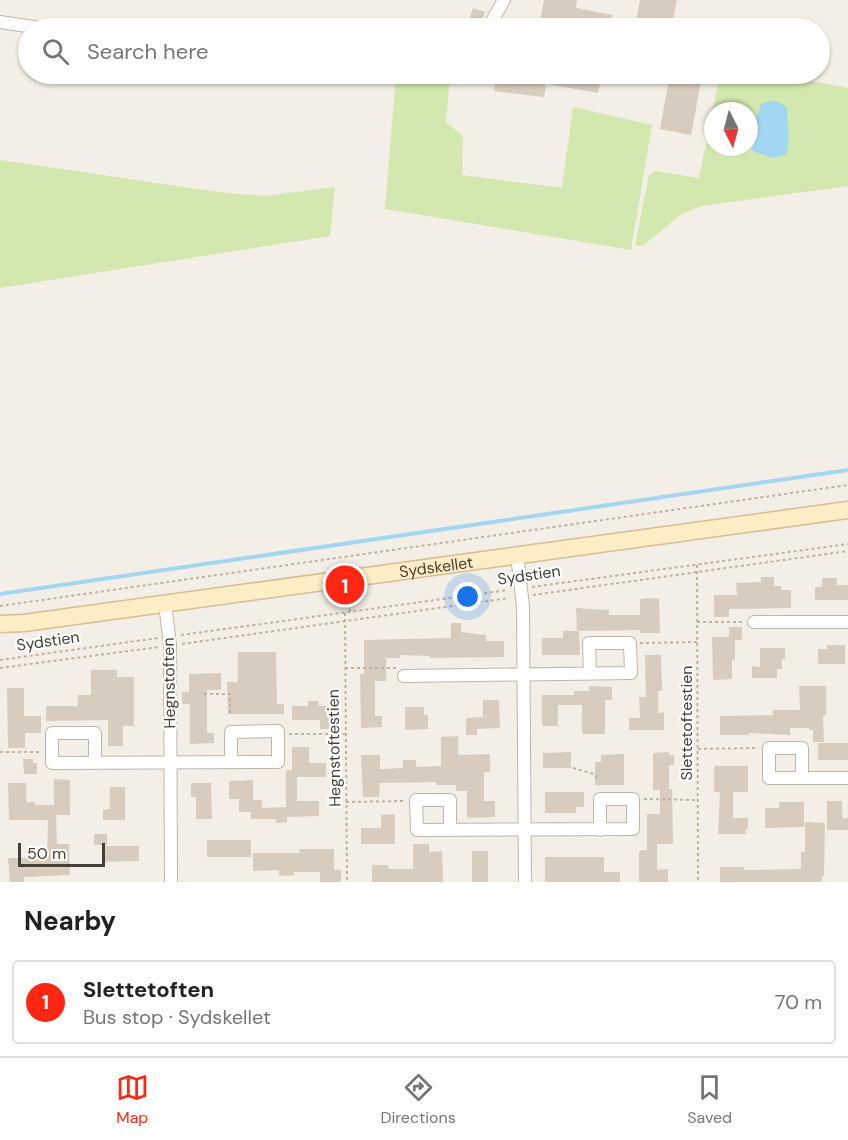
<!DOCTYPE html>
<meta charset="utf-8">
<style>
:root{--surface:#fff;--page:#f6f6f6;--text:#202124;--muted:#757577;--line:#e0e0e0;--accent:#fd2714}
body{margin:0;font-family:"DM Sans",sans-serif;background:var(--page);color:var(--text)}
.compass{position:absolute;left:704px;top:102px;width:54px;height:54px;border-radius:50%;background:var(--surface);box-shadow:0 2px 4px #0004;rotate:174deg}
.scale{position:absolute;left:18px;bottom:15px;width:87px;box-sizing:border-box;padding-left:6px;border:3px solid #463f35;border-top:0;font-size:16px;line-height:21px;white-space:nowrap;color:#463f35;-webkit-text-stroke:4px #fff;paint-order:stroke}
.you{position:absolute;left:468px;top:597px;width:21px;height:21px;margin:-15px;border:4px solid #fff;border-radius:50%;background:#1a73e8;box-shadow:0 0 0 9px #1a73e833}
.badge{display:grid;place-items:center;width:39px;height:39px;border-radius:50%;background:var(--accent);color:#fff;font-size:20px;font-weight:700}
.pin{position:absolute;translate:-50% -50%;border:3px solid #fff;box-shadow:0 2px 6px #0006}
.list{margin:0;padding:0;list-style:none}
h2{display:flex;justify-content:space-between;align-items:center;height:78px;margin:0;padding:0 24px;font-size:26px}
h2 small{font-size:20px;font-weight:400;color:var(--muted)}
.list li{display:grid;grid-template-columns:39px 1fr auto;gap:18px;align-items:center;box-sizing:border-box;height:84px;margin:0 12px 12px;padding:0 12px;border:2px solid var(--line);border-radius:6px}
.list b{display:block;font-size:22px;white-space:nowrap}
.list p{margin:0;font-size:20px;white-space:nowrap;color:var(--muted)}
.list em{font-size:20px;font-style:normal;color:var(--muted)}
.icon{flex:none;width:33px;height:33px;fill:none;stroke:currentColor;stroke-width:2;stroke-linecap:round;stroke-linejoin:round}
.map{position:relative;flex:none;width:848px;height:882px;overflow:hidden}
.search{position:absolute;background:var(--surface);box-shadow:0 2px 4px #0004;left:18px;right:18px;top:18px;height:66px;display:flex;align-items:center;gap:15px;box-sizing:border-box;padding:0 21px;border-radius:33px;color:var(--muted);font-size:22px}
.sheet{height:174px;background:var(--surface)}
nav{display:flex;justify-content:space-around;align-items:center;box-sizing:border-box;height:84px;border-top:2px solid var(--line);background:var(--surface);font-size:16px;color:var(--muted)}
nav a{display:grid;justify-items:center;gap:3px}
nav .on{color:var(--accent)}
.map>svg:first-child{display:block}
</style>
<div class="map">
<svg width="848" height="882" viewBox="0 0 848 882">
<rect width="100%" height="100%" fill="#f3efe6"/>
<!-- green -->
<g fill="#d2e8af" fill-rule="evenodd">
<path d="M396,74H450L446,122L463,136L462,175L562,188L573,107L652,125L631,250L385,209Z"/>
<path d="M720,74H773L848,88V186L701,206L680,215L643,246L635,245L649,175L656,171L699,178ZM713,111H749V147H713Z"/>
<path d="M0,160L225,193L265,196L335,187L330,236L0,288Z"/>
</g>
<!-- water -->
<path fill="#a2d6f1" d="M774,100L787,107C787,127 791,135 786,155L773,158L752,151L754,125L761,104Z"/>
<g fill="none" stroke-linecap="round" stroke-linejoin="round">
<!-- stream -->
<path stroke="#a2d6f1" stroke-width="4" d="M0,594L848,470"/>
</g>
<!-- building -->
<g fill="#d8ccbf">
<path d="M544,0H577L576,8L612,15L610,28H539Z"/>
<path d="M640,0H677L671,28H635Z"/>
<path d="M473,8L485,12L480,28H466Z"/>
<path d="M496,74H507L506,80L546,85L544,97L494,91Z"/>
<path d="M549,74H602L598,93L547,84Z"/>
<path d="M670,74L702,76L691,135L660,129Z"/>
<path d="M761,577H774V586H781V590H791V608L729,609V617H714V595H737L736,583L761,582Z"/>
<path d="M822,578H837V585H848V600H815V587H822Z"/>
<path d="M649,598L659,599L660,633H640V630L577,631L576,608L609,610V615H640V599Z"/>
<path d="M451,623H461V632L486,635V641H504V657L430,658V656L400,655V658H386V681H375V716H382V727L361,728L360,674H364V640L451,638Z"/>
<path d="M729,627H742V640H735V660H732V679L713,680L712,637H729Z"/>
<path d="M563,631H579L580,655H542V638H563Z"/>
<path d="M827,645H845V664H818V649H827Z"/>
<path d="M760,648H785V659H782V669H777V678H752V666L760,667Z"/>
<path d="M238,652H276L277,704H284V714H228L227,682H238Z"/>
<path d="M645,655H661L662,691H658V713L664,712V730H629V718H640L639,697H646Z"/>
<path d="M91,670H117V677H134V726H123V746H108V720L46,721V706H78V695H91Z"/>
<path d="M221,673V690H207V733H214V743L190,744V704H182V692H189V674Z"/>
<path d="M589,686L612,687V700H605V734H582V705H558V726H542V695H574V691H589Z"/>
<path d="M799,686H826V715H823L824,742H813V730H809V728H790V735L749,733V735H720V716L773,715V710H800Z"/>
<path d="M7,688H24V716H41V733H25V748H8Z"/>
<path d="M483,700H499L500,728L477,729V735H466V718L483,717Z"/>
<path d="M308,701H318L319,706H329V719H338V729H320V720H292V706H308Z"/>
<path d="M405,707H424V715H428V729L405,730Z"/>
<path d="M458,736V755L490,754V772H484V801H495V817L467,818V791H456V785H436V782L380,783L379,797H363L361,755H380V769L403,768V760H416V767L441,766V737Z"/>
<rect x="818" y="743" width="30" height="17"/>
<path d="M292,747H309V763H326V777H297V801H319V816L287,817V822L276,823V819H251V812H239V799H229V781L253,780V800H262V808L286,807V770H292Z"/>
<path d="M571,752V768H543V753Z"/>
<path d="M669,752V755H674V765H669V789H672L673,844H657V870L668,869V882H639V852L641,850H647V814H660V790H653V753Z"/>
<path d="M624,754V785H595V762H601V755Z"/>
<path d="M23,759H33V763H37V774H24Z"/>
<path d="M714,766H748V792H733V818H748V829H746V834H718L720,792H714Z"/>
<path d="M54,779L70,780V815H56L57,844H69L70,875L24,877V882H10L8,858H47L48,822L47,820H9L8,783H26V802H35V805H54Z"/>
<path d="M191,783H211L212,819H196V797H191Z"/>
<path d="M110,787H125V820H103V810L110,809Z"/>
<path d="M545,792H584V807H576V813H545Z"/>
<path d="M827,801H842V818H848V830H827Z"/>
<path d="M779,802H804V827L765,828V808H779Z"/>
<path d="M395,814V844H361V828H381V815Z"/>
<path d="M805,822L825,823L824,876H822V882H720V867H744V870L801,869V852H805Z"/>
<rect x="94" y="834" width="13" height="11"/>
<rect x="207" y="840" width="44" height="17"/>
<path d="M413,844H429V852L442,851L443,882H372V865H388L389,869H413Z"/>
<path d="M102,846H139V861L102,862Z"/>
<path d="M299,849H334V870H341V882H320V872H294V875L279,876V870L253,871V853H300Z"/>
<rect x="472" y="851" width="16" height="31"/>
<path d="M545,857H604V872H620V882H545Z"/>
</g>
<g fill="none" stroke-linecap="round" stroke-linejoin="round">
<!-- street casing -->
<g stroke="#bfb6a9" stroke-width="14">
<g id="street">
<path d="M0,22L40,28"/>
<path d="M488,28L504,0"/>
<path d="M517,556L523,606L525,882"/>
<path d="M165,604L170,645L171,882"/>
<path d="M754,622H848"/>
<path d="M404,676L631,673L630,643H589L590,674"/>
<path d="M95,763V733H52V763L278,762V731L231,732V762"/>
<path d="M802,778V748H769V778H848"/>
<path d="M450,830V800H416L417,830L633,829V799H600V830"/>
</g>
</g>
<!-- secondary casing -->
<g stroke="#d4bf96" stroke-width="19">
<g id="secondary">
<path id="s1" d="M0,624L24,623L848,510"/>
</g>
</g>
<!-- path -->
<g stroke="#c1b09a" stroke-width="2" stroke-dasharray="3 3" stroke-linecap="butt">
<path d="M697,565L698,882"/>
<path d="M532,587L848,544"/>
<path d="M348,591L350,612"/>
<path d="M533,595L848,551"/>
<path d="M0,606L848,485"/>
<path d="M345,613L347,882"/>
<path d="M697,622H742"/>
<path d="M181,635L508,590"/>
<path d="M640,643L697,642"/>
<path d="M182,644L509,598"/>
<path d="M0,660L158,638"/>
<path d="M0,668L159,647"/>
<path d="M345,668H396"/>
<path d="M204,694H230V715"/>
<path d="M289,734H346"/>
<path d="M698,749L758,748"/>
<path d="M0,752H42"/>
<path d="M573,768L594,774L597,778"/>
<path d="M644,799L698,800"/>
<path d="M346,802L404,801"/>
</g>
<!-- street -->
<use href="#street" stroke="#fff" stroke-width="12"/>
<!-- secondary -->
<use href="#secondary" stroke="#ffedc5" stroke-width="16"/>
</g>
<g text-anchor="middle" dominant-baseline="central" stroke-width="4.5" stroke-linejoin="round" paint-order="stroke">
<!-- street labels -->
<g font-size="16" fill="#463f35" stroke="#fff">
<text stroke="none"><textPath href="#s1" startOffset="440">Sydskellet</textPath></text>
<text transform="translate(529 575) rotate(-8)">Sydstien</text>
<text transform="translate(48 641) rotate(-8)">Sydstien</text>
<text transform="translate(169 683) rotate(-91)">Hegnstoften</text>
<text transform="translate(686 723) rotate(-90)">Slettetoftestien</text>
<text transform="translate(334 748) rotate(-91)">Hegnstoftestien</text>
</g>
</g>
</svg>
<svg class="compass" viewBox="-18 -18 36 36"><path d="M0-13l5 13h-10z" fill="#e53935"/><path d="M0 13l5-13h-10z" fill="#757577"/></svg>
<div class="scale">50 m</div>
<div class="you"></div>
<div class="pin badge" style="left:345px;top:585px">1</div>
<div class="search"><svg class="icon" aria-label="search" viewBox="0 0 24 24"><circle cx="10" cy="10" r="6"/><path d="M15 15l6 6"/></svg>Search here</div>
</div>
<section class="sheet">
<h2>Nearby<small></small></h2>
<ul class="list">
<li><span class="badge">1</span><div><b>Slettetoften</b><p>Bus stop · Sydskellet</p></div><em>70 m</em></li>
</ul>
</section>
<nav>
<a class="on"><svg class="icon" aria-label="map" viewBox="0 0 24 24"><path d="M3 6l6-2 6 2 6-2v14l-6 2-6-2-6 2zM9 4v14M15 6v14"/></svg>Map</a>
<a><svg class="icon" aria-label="directions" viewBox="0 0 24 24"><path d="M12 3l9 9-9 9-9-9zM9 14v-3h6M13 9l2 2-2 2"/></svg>Directions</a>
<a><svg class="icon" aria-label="saved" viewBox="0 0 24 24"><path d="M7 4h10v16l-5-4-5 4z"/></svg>Saved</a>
</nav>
